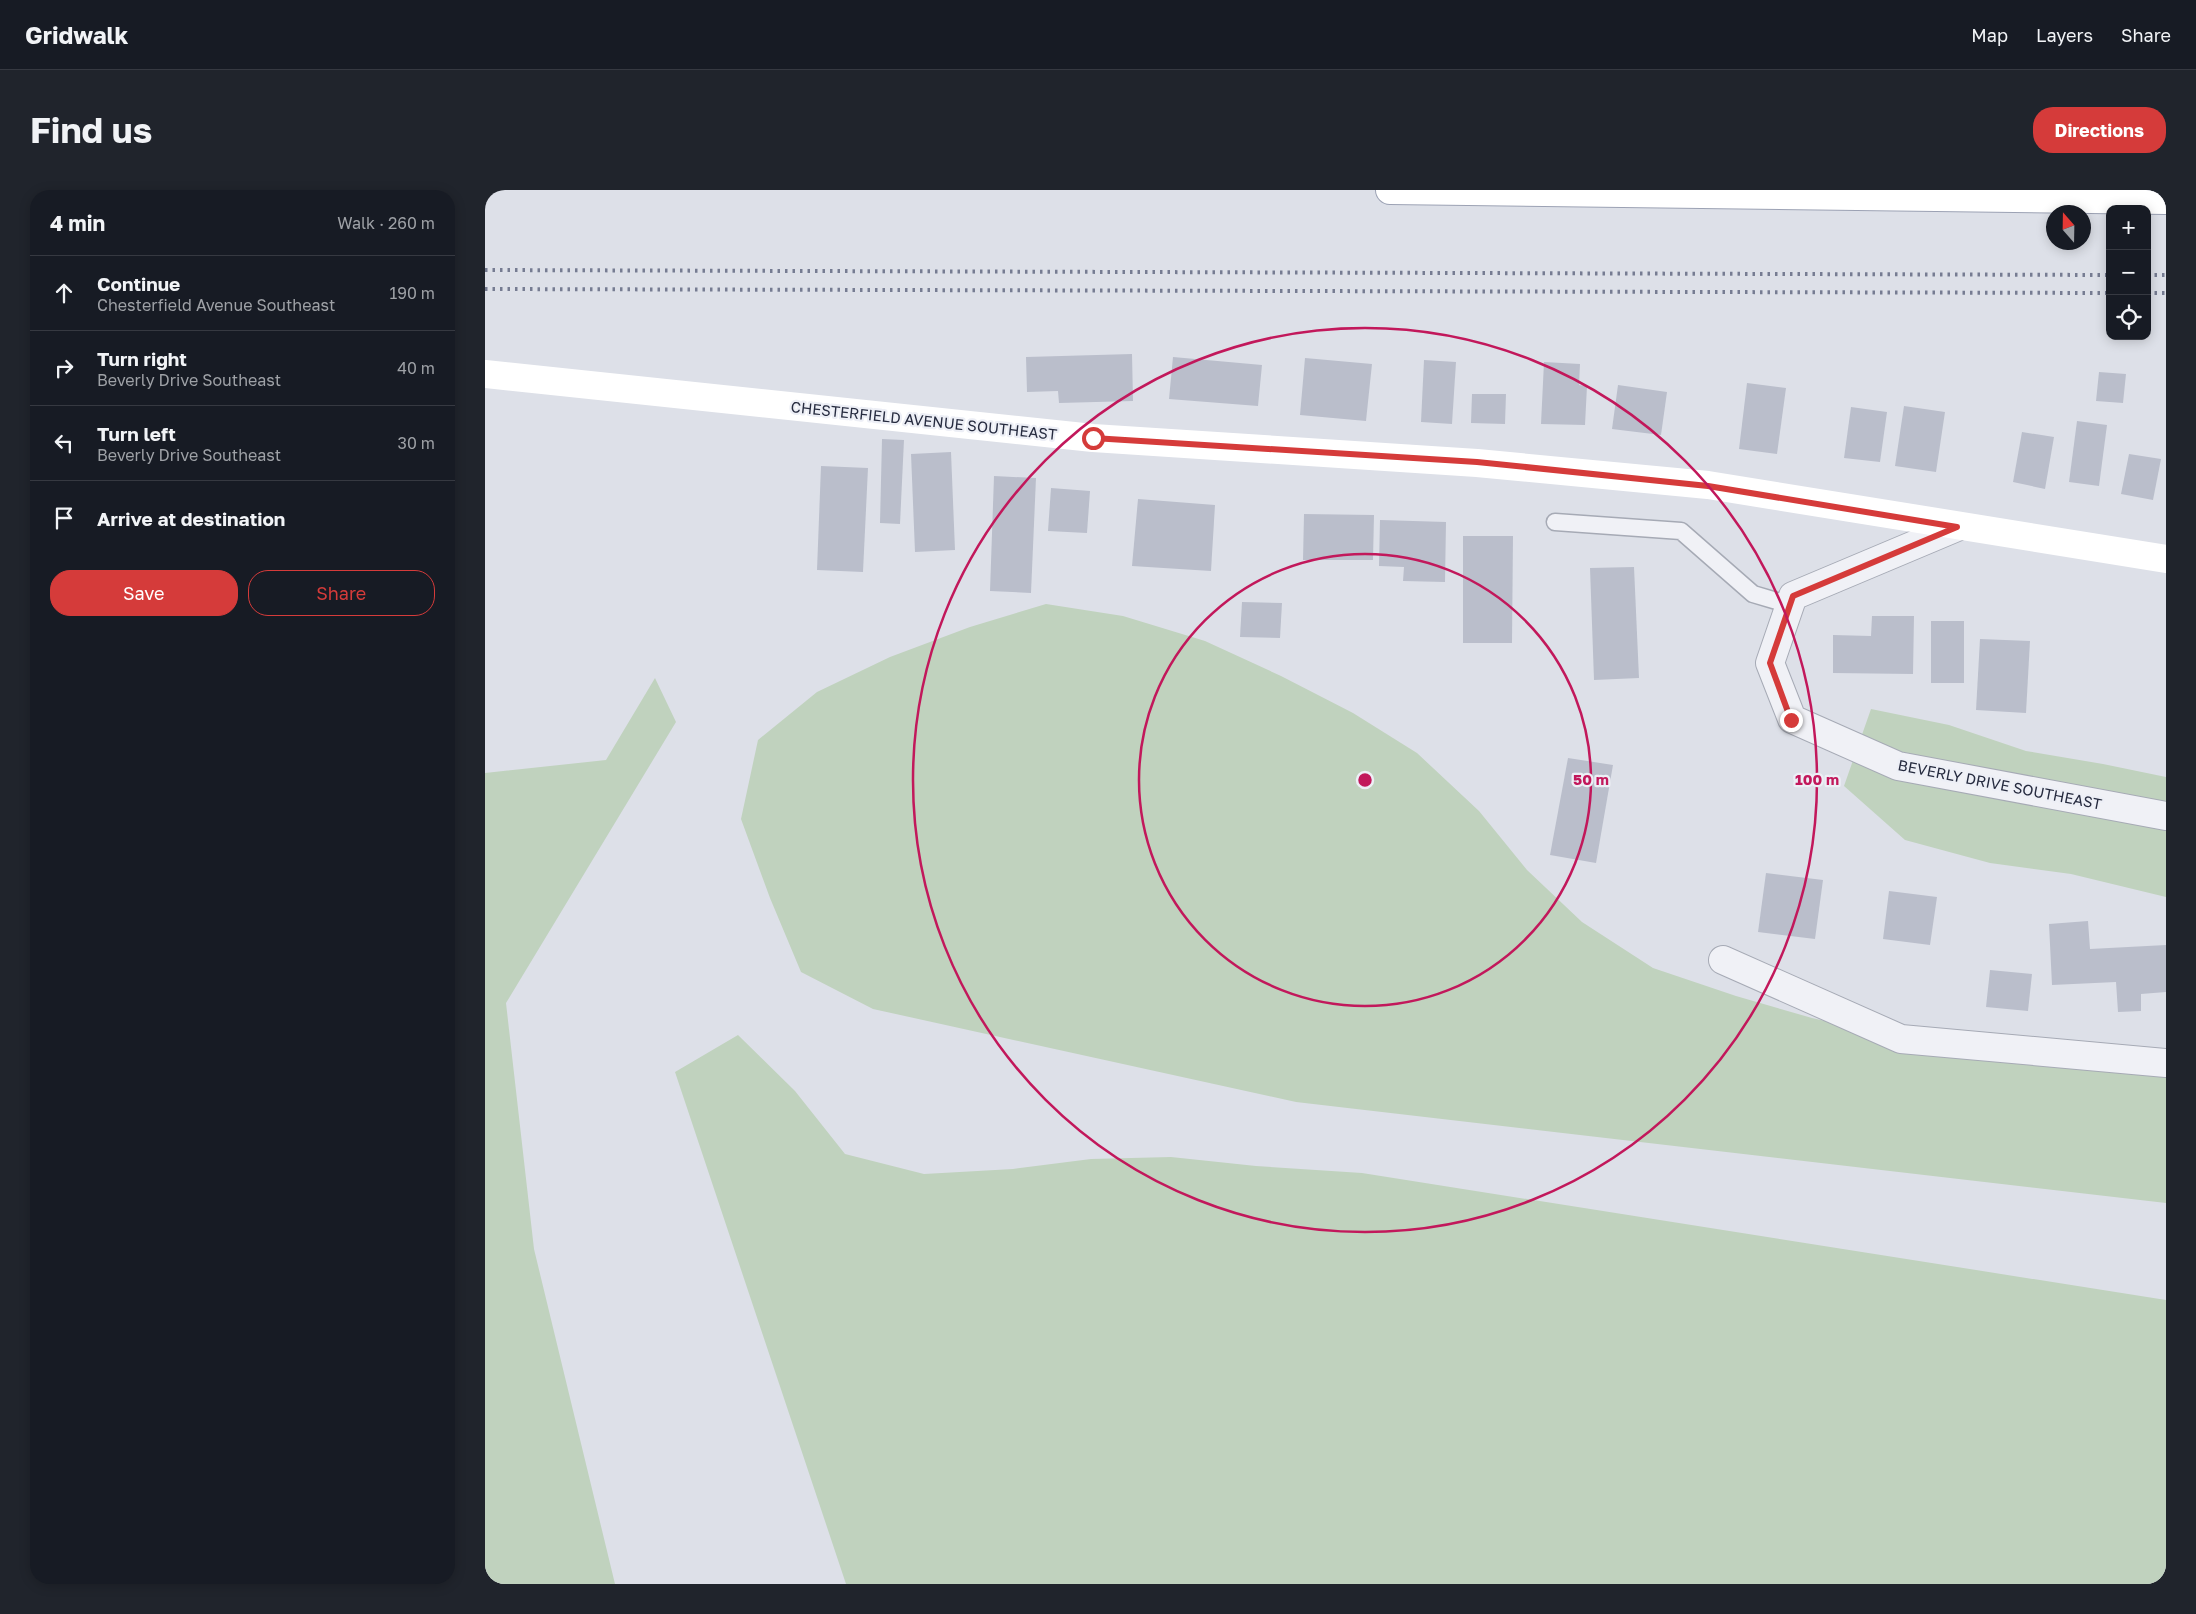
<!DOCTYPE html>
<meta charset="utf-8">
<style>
:root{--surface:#171b24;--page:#20242c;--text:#f1f3f6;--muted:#9ea1a6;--line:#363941;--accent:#d53b3a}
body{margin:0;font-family:"Golos Text",sans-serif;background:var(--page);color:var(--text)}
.controls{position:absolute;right:15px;top:15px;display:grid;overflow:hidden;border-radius:10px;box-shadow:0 2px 12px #0003}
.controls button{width:45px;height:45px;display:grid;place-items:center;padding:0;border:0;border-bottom:1px solid var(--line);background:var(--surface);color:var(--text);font:25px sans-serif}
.compass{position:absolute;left:1561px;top:15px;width:45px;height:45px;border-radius:50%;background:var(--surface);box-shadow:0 2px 12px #0003;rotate:340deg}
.stop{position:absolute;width:15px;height:15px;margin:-11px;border:4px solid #d53b3a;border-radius:50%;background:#fff}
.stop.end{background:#d53b3a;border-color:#fff;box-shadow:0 1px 5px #0008}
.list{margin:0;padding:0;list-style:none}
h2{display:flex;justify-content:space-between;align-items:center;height:65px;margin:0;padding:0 20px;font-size:21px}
h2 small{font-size:16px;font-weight:400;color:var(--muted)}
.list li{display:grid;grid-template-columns:32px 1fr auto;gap:15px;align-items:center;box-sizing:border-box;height:75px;padding:0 20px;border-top:1px solid var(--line)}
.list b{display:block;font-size:19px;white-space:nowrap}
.list p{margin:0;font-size:16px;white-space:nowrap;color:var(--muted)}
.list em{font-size:16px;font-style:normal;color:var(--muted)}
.actions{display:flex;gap:10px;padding:15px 20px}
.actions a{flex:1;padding:11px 0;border:1px solid var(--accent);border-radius:20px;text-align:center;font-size:18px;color:var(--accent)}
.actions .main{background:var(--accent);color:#fff}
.icon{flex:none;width:28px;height:28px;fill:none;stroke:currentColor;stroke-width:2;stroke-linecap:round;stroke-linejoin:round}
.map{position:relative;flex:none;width:1681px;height:1394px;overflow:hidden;border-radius:20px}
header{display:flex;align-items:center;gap:30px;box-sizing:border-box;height:70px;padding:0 25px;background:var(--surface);border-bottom:1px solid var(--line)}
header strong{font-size:24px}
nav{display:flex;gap:28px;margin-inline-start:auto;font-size:18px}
.intro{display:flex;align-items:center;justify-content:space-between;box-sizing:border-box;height:120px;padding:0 30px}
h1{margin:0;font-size:35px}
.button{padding:12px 22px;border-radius:20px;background:var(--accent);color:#fff;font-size:18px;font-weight:700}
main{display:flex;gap:30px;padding:0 30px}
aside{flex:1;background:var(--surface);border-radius:20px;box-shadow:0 2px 12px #0003}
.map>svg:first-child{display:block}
</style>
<header>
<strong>Gridwalk</strong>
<nav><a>Map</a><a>Layers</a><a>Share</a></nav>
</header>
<div class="intro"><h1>Find us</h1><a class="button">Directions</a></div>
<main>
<aside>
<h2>4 min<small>Walk · 260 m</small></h2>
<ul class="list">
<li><svg class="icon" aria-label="ahead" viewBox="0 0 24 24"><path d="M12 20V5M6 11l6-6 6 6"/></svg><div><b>Continue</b><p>Chesterfield Avenue Southeast</p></div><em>190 m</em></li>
<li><svg class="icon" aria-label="right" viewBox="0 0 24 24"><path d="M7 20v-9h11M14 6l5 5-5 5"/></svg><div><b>Turn right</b><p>Beverly Drive Southeast</p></div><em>40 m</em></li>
<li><svg class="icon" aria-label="left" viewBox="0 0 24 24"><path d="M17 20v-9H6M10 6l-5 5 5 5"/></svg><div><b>Turn left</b><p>Beverly Drive Southeast</p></div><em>30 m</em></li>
<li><svg class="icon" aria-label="arrive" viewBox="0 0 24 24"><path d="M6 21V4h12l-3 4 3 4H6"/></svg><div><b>Arrive at destination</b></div></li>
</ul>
<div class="actions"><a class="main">Save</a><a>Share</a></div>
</aside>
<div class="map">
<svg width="1681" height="1394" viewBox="0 0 1681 1394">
<rect width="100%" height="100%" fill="#dde0e8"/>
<!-- green -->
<g fill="#c0d2be">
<path d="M561,414L638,426L720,451L796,486L868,523L932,563L994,621L1042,680L1097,732L1168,778L1251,806L1327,828L1410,847L1681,871V1013L811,912L388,819L316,782L285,708L256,629L273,550L332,502L405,467L485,437Z"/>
<path d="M170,488L191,532L21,813L49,1059L130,1394H0V583L121,570Z"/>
<path d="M1386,519L1464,535L1541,561L1618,574L1681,587V707L1586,684L1505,673L1420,650L1359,596Z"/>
<path d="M253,845L310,901L360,964L439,984L528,979L606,969L686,967L771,976L877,983L1681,1110V1394H361L190,882Z"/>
</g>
<!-- building -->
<g fill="#babecb">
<path d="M647,164L648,211L574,213L573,201L542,202L541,167Z"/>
<path d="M688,167L777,175L773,216L684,209Z"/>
<path d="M820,168L887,174L881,231L815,225Z"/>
<path d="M939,170L971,172L967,234L936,232Z"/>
<path d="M1059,172L1095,174L1094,195L1102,196L1100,235L1056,234Z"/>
<path d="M1614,182L1641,184L1638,213L1611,211Z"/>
<path d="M1262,193L1301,198L1292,264L1254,259Z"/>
<path d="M1133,195L1182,202L1176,245L1127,239Z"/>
<path d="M987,204H1021L1020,234L986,233Z"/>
<path d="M1419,216L1460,222L1451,282L1410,276Z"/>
<path d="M1366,217L1402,222L1395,272L1359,268Z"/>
<path d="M1592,231L1622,235L1614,296L1584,292Z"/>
<path d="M1537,242L1569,247L1560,299L1528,292Z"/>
<path d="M397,249L419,250L415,334L395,333Z"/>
<path d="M466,262L470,360L430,362L426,264Z"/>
<path d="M1644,264L1676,269L1668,310L1636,304Z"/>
<path d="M336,276L383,278L378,382L332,380Z"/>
<path d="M509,286L551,288L546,403L505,401Z"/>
<path d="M566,298L605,301L602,343L563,341Z"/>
<path d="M653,309L730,315L726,381L647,376Z"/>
<path d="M819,324L889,325L888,370H818Z"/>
<path d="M895,330L961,332L960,392L918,391L919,377L894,376Z"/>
<path d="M978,346H1028L1027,453H978Z"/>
<path d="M1149,377L1154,488L1109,490L1105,378Z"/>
<path d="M757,412L797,413L795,448L755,447Z"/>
<path d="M1387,426H1429L1428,484L1348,483V445L1386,446Z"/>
<rect x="1446" y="431" width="33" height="62"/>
<path d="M1495,449L1545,451L1541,523L1491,520Z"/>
<path d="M1083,568L1128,575L1111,673L1065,665Z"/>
<path d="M1281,683L1338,690L1330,749L1273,742Z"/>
<path d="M1404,701L1452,707L1445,755L1398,749Z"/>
<path d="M1603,731L1605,759L1681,755V802L1656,804V821L1633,822L1631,792L1567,795L1564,734Z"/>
<path d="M1505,780L1547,784L1543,821L1501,817Z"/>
</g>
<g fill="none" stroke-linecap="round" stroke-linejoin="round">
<!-- lane casing -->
<g stroke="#a6aab5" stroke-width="19">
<path id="lane" d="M1070,332L1196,341L1268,404L1305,415"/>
</g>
<!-- street casing -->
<g stroke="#a6aab5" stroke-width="30">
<g id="street">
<path d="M1472,337L1308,406L1285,473L1307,529L1413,576L1681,626"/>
<path d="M1238,770L1416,849L1681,873"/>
</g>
</g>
<!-- primary casing -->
<g stroke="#9ca2b4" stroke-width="30">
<path id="primary" d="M905,0L1681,10"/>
</g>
<!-- lane -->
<use href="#lane" stroke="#f0f1f6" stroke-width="16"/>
<!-- street -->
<use href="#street" stroke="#f0f1f6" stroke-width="28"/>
<!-- secondary -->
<path stroke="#fff" stroke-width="28" d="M0,184L608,248L992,273L1223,295L1681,369"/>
<!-- primary -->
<use href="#primary" stroke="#fff" stroke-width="28"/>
<!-- rail -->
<g stroke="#767c92" stroke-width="4" stroke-dasharray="2.5 5" stroke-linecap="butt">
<path d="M0,80L1625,85"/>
<path d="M1662,85H1681"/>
<path d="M0,99L1625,103"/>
<path d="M1662,103H1681"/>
</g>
</g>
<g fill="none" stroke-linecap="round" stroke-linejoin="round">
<!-- route -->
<path stroke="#d53b3a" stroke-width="6" d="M608,248L992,272L1223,296L1472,337L1308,406L1285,473L1306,530"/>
</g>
<!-- distance rings -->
<g fill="none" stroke="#c2185b" stroke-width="2.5">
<circle cx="880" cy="590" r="226"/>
<circle cx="880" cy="590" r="452"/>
</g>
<g text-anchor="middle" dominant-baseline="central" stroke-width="4.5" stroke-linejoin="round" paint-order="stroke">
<!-- street labels -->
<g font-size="15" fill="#262b3f" stroke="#edeff6">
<text transform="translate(439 230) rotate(6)">CHESTERFIELD AVENUE SOUTHEAST</text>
<text transform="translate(1515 594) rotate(11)">BEVERLY DRIVE SOUTHEAST</text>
</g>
</g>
<circle cx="880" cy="590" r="8" fill="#c2185b" stroke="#edeff6" stroke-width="2.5"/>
<g font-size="15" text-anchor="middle" font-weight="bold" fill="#c2185b" stroke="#edeff6" stroke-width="4.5" stroke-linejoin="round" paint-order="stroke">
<text x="1106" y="595">50 m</text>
<text x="1332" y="595">100 m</text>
</g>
</svg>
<div class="controls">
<button>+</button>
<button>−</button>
<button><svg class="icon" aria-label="locate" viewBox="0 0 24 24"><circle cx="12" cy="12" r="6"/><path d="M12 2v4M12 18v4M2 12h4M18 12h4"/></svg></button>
</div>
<svg class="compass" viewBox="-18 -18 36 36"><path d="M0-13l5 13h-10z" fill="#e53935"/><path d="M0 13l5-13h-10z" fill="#9ea1a6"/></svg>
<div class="stop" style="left:608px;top:248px"></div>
<div class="stop end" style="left:1306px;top:530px"></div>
</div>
</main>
